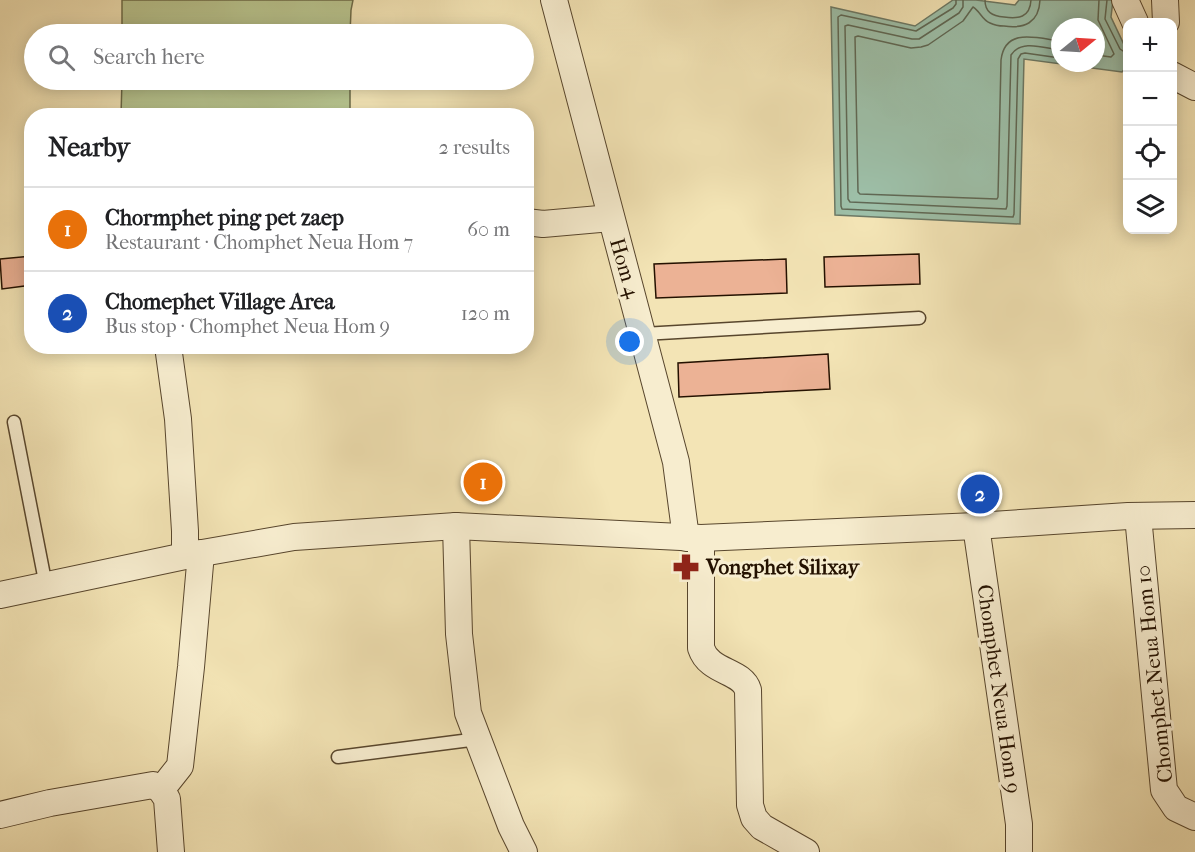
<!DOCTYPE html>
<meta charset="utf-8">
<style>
:root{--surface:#fff;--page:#f2f2f2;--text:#202124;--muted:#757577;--line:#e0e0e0;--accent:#d93025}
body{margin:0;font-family:"IM FELL French Canon",serif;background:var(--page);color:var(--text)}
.controls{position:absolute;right:18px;top:18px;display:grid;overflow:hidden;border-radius:12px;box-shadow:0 3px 15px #0003}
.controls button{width:54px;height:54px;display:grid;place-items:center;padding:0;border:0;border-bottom:2px solid var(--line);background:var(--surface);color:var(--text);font:30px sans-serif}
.compass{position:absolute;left:1051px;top:18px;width:54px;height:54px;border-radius:50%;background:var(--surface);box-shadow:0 3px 15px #0003;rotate:72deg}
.you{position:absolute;left:630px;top:342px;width:21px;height:21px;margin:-15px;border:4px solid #fff;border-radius:50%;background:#1a73e8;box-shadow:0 0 0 9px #1a73e833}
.badge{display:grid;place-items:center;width:39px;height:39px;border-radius:50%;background:var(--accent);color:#fff;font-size:20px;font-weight:700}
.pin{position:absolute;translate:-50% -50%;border:3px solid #fff;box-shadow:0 2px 6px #0006}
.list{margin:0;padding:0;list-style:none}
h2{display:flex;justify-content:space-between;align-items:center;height:78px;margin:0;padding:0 24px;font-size:26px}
h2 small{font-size:20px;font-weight:400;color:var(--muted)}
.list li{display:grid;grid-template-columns:39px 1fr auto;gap:18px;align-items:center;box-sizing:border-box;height:84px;padding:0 24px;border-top:2px solid var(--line)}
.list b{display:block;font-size:22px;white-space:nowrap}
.list p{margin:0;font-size:20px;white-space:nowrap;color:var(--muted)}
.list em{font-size:20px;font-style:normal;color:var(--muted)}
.icon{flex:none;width:33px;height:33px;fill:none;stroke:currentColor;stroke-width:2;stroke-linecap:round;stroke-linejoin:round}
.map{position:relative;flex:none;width:1195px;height:852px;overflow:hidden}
.search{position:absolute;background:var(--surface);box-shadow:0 3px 15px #0003;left:24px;top:24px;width:510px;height:66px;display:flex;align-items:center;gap:15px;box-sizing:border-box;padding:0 21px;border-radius:33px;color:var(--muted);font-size:22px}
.panel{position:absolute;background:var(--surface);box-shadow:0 3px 15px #0003;left:24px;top:108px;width:510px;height:246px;border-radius:24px}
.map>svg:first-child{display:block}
</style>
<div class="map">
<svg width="1195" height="852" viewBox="0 0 1195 852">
<rect width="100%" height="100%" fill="#f3e4b5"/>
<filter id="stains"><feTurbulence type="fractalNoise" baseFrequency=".00333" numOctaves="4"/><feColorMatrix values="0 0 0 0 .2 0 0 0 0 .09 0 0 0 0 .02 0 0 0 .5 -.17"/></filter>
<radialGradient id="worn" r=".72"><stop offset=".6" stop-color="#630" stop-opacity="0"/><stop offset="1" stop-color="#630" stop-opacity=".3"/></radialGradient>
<!-- green -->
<g fill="#b9c58f" stroke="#6e6b48" stroke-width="1.5">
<path d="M122,0H353L351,10L350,34H122Z"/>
<path d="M122,80H350V115H121Z"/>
</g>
<!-- water -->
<path fill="#9dbfa8" stroke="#6d7965" stroke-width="1.5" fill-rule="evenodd" d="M953,0H976L1015,5L1019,0H1113L1111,17L1127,51V66L1122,72L1024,59L1020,224L835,215L831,7L915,26ZM1060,27H1096V63H1060Z"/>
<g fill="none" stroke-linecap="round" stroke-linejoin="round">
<!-- shore -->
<g stroke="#606854" stroke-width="1.5">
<path d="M956,0V4L953,8L916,31L841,15L838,17L841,206L842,209L1013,217L1014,214L1018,59L1021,54L1025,53L1060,58"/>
<path d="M963,0V7L959,13L919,39H912L848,25L845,26L848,199L850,202L1006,209L1007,206L1011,55C1021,39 1044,48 1060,50"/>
<path d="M985,0C985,12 992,16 1004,17C1018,19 1030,18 1031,0"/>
<path d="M1040,0C1039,23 1024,29 1004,26C999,26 994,25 990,23C982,20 980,11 973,7L963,21L928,45L921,47L911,48L858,36L855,37L858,192L860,194L997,199L998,197L1001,60C1005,27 1037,38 1060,41"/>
<path d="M1107,0L1105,19L1120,49L1123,51L1128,52"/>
<path d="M1096,55L1111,57L1114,54L1098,20L1099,0"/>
</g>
</g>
<!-- building -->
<g fill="#ecb295" stroke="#241100" stroke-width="1.5">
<path d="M919,254L920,284L825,287L824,257Z"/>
<path d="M32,256V285L2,289L0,259Z"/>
<path d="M786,259L787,293L656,298L654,264Z"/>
<path d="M828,354L830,389L679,397L678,363Z"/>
</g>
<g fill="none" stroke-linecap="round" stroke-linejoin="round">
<!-- lane casing -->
<g stroke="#58462d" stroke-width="15">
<g id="lane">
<path d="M643,334L919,318"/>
<path d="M14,422L46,586"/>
<path d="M338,757L478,739"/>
</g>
</g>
<!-- street casing -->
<g stroke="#58462d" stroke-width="28">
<g id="street">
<path d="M554,0L676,462L686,538"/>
<path d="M1125,0L1135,22"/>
<path d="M1165,0L1166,22"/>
<path d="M1172,75L1195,87"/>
<path d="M526,222L543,224L611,218"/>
<path d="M168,346L178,419L185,531V556"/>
<path d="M1138,516L1164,790L1176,808L1195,817"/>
<path d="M456,526L459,634L468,713L511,826L524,852"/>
<path d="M976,526L1019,824V852"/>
<path d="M701,538V648C709,673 742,670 748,690L750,805L754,818L762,827L806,852"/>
<path d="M0,595L185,556L294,537L456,526L701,538L976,526L1128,516L1195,515"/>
<path d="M161,790L180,766L191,667L201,553"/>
<path d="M0,815L50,803L153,785L161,790L167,799L171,852"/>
</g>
</g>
<!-- lane -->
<use href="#lane" stroke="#f7edcf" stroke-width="12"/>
<!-- street -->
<use href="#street" stroke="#f7edcf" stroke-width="26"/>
</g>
<!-- icons -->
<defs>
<g id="pharmacy-bare" transform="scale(2.07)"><path d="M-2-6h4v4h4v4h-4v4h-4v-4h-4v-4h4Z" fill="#8f2418" stroke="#f7edcf" stroke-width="2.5" paint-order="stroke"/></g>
</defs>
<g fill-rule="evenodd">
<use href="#pharmacy-bare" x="686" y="567"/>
</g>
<g text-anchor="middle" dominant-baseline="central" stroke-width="6" stroke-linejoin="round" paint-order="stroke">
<!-- street labels -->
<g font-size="21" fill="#241100" stroke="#f7edcf">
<text transform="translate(625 268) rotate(74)">Hom 4</text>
<text transform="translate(1154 674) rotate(-96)">Chomphet Neua Hom 10</text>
<text transform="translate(999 689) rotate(82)">Chomphet Neua Hom 9</text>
</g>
<!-- poi labels -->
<g font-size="21" font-weight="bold" fill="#241100" stroke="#f7edcf" text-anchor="start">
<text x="706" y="567">Vongphet Silixay</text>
</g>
</g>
<rect width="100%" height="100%" filter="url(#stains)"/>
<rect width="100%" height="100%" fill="url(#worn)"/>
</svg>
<div class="controls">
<button>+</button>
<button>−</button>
<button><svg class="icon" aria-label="locate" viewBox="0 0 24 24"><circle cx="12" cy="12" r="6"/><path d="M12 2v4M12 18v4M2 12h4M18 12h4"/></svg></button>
<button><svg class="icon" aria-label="layers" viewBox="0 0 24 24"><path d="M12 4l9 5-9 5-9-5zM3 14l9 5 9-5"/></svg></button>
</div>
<svg class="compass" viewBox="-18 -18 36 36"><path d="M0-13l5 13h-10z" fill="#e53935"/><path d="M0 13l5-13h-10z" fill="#757577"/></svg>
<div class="you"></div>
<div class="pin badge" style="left:483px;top:482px;background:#e8710a">1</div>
<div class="pin badge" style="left:980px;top:494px;background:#1a4fb4">2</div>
<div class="search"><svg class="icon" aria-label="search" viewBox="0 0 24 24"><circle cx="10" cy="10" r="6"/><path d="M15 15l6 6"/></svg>Search here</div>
<section class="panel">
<h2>Nearby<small>2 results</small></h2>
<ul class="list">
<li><span class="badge" style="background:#e8710a">1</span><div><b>Chormphet ping pet zaep</b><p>Restaurant · Chomphet Neua Hom 7</p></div><em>60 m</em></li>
<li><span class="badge" style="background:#1a4fb4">2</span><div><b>Chomephet Village Area</b><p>Bus stop · Chomphet Neua Hom 9</p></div><em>120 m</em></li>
</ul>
</section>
</div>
